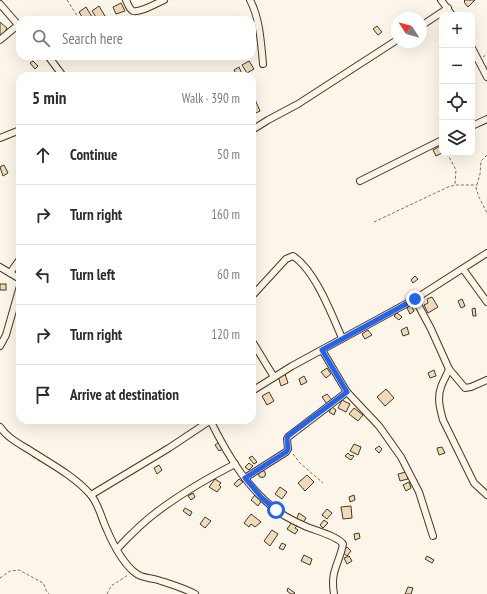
<!DOCTYPE html>
<meta charset="utf-8">
<style>
:root{--surface:#fff;--page:#f7f7f7;--text:#2b2b33;--muted:#7c7c81;--line:#e1e1e2}
body{margin:0;font-family:"PT Sans Narrow",sans-serif;background:var(--page);color:var(--text)}
.controls{position:absolute;right:12px;top:12px;display:grid;overflow:hidden;border-radius:8px;box-shadow:0 4px 16px #0002}
.controls button{width:36px;height:36px;display:grid;place-items:center;padding:0;border:0;border-bottom:1px solid var(--line);background:var(--surface);color:var(--text);font:20px sans-serif}
.compass{position:absolute;left:391px;top:12px;width:36px;height:36px;border-radius:50%;background:var(--surface);box-shadow:0 4px 16px #0002;rotate:306deg}
.stop{position:absolute;width:12px;height:12px;margin:-9px;border:3px solid #2563eb;border-radius:50%;background:#fff}
.stop.end{background:#2563eb;border-color:#fff;box-shadow:0 1px 4px #0008}
.list{margin:0;padding:0;list-style:none}
h2{display:flex;justify-content:space-between;align-items:center;height:52px;margin:0;padding:0 16px;font-size:17px}
h2 small{font-size:13px;font-weight:400;color:var(--muted)}
.list li{display:grid;grid-template-columns:26px 1fr auto;gap:12px;align-items:center;box-sizing:border-box;height:60px;padding:0 16px;border-top:1px solid var(--line)}
.list b{display:block;font-size:15px;white-space:nowrap}
.list em{font-size:13px;font-style:normal;color:var(--muted)}
.icon{flex:none;width:22px;height:22px;fill:none;stroke:currentColor;stroke-width:2;stroke-linecap:round;stroke-linejoin:round}
.map{position:relative;flex:none;width:487px;height:594px;overflow:hidden}
.search{position:absolute;background:var(--surface);box-shadow:0 4px 16px #0002;left:16px;top:16px;width:240px;height:44px;display:flex;align-items:center;gap:10px;box-sizing:border-box;padding:0 14px;border-radius:12px;color:var(--muted);font-size:15px}
.panel{position:absolute;background:var(--surface);box-shadow:0 4px 16px #0002;left:16px;top:72px;width:240px;height:352px;border-radius:12px}
.map>svg:first-child{display:block}
</style>
<div class="map">
<svg width="487" height="594" viewBox="0 0 487 594">
<rect width="100%" height="100%" fill="#fbf6e9"/>
<!-- building -->
<g fill="#ecdcbc" stroke="#4a3520">
<path d="M464,0H475L468,7L464,2L465,1Z"/>
<path d="M121,3L125,11L116,14L113,7Z"/>
<path d="M99,6L105,16L98,20L92,11Z"/>
<path d="M86,7L94,20H84L79,12Z"/>
<path d="M0,22L7,28L2,37L0,35Z"/>
<path d="M377,26L382,32L378,35L373,29Z"/>
<path d="M33,61L38,66L35,69L30,63Z"/>
<path d="M249,61L254,69L247,73L242,65Z"/>
<path d="M239,67L242,74L237,76L234,70Z"/>
<path d="M254,97L260,111L252,115V98Z"/>
<path d="M442,145V153L436,156L433,150Z"/>
<path d="M4,165L8,173L3,176L0,167Z"/>
<path d="M415,276L418,279L413,283L411,280Z"/>
<rect x="0" y="284" width="6" height="6"/>
<path d="M432,297L438,307L428,313L424,305L428,303L427,299Z"/>
<path d="M462,299L465,306L461,308L458,301Z"/>
<path d="M411,305L414,311L410,314L407,308Z"/>
<path d="M475,308L476,316H473L472,309Z"/>
<path d="M397,313L402,317L399,320L394,316Z"/>
<path d="M407,327L409,334L403,336L401,330Z"/>
<path d="M368,330L372,335L365,339L362,334Z"/>
<path d="M327,368L331,374L326,378L321,372Z"/>
<path d="M434,370L436,376L430,378L428,373Z"/>
<path d="M285,374L288,383L281,386L278,376Z"/>
<path d="M304,376L307,382L301,385L299,379Z"/>
<path d="M386,389L394,398L385,406L377,397Z"/>
<path d="M269,392L274,401L267,405L262,396Z"/>
<path d="M327,394L332,400L327,404L322,397Z"/>
<path d="M342,400L350,404L346,412L338,408Z"/>
<path d="M332,407L336,410L334,415L329,412Z"/>
<path d="M354,408L363,415L358,421L349,414Z"/>
<path d="M219,442L223,449L219,451L215,445Z"/>
<path d="M354,444L361,447L358,455L350,451Z"/>
<path d="M379,446L382,449L379,453L375,449Z"/>
<path d="M442,447L445,453L439,455L437,448Z"/>
<path d="M348,453L351,456L352,455L354,456L351,460L345,456Z"/>
<path d="M252,456L257,462L254,464L249,458Z"/>
<path d="M249,463L253,466L249,470L245,467Z"/>
<path d="M159,465L162,470L157,474L154,468Z"/>
<circle cx="262" cy="474" r="3.5"/>
<path d="M406,472L408,479L400,481L398,474Z"/>
<path d="M307,475L314,482L305,491L298,483Z"/>
<path d="M215,479L221,483L219,485L221,487L217,492L209,487Z"/>
<path d="M239,479L243,482L237,487L234,484Z"/>
<path d="M409,482L411,488L406,491L403,485Z"/>
<path d="M280,487L287,492L282,499L275,494Z"/>
<path d="M193,493L195,497L191,500L188,496Z"/>
<path d="M255,495L262,500L258,506L251,500Z"/>
<path d="M354,495L355,500L350,502L349,497Z"/>
<path d="M351,506L352,518L343,519L341,507Z"/>
<path d="M185,508L192,512L190,516L183,511Z"/>
<path d="M327,509L332,513L327,519L322,515Z"/>
<path d="M299,513L306,518L302,524L296,520Z"/>
<path d="M251,514L261,522L255,527L251,524L249,527L244,523Z"/>
<path d="M205,517L211,521L205,528L200,524Z"/>
<path d="M324,520L328,523L323,528L320,525Z"/>
<path d="M292,522L297,526L295,528L298,530L295,534L287,529Z"/>
<path d="M272,530L278,534L270,546L264,541Z"/>
<path d="M359,533L360,538L355,540L354,534Z"/>
<path d="M282,543L286,545L283,550L279,548Z"/>
<path d="M347,547L351,551L347,556L342,552Z"/>
<path d="M304,555L312,559L310,565L301,561Z"/>
<path d="M349,556L352,561L347,564L344,558Z"/>
<path d="M427,556L434,560L432,563L425,559Z"/>
<path d="M408,587L413,588L411,594H405Z"/>
<path d="M288,588L295,593L294,594H291L287,591Z"/>
</g>
<g fill="none" stroke-linecap="round" stroke-linejoin="round">
<!-- minor casing -->
<g stroke="#4a3520" stroke-width="8">
<g id="minor">
<path d="M126,0C128,4 129,9 133,11C140,13 157,3 164,0"/>
<path d="M250,0C260,19 261,43 263,64"/>
<path d="M441,0L452,15"/>
<path d="M0,4L20,27"/>
<path d="M421,26L448,8"/>
<path d="M0,40L18,25"/>
<path d="M472,48L487,77"/>
<path d="M48,56L63,76"/>
<path d="M472,126L487,119"/>
<path d="M252,130L268,120L298,104L397,40"/>
<path d="M0,138L20,130"/>
<path d="M360,181L442,140"/>
<path d="M0,267L20,279"/>
<path d="M463,269L487,302"/>
<path d="M10,273L20,259"/>
<path d="M252,296L286,259L293,256C315,270 332,315 342,338"/>
<path d="M415,299L431,329L449,369C447,375 443,381 441,387C437,398 440,409 443,420L474,483L487,495"/>
<path d="M252,341L274,377"/>
<path d="M0,346L6,335L20,286"/>
<path d="M322,350L347,392L379,426L401,457L419,492L433,536"/>
<path d="M449,369L465,388L471,387L487,380"/>
<path d="M252,391L292,366L415,299L487,253"/>
<path d="M210,420C228,456 250,494 285,516C292,520 300,524 307,527C317,531 337,536 343,544C339,565 330,570 334,594"/>
<path d="M0,427C8,439 22,445 34,453C53,465 75,477 90,494C99,504 101,518 107,530C113,544 122,561 133,571C142,579 148,577 158,580C170,584 184,588 195,594"/>
<path d="M245,478L286,452L288,449L287,439L288,437L347,392"/>
<path d="M91,495L169,448L211,420"/>
<path d="M117,549C130,535 143,522 158,511C182,493 208,478 235,464"/>
</g>
</g>
<!-- path -->
<g stroke="#7f6f5c" stroke-width="1" stroke-dasharray="3 2" stroke-linecap="butt">
<path d="M67,0L80,20"/>
<path d="M483,57L487,54"/>
<path d="M447,153L456,170L455,184"/>
<path d="M487,155L481,161L480,174L476,188L479,197L487,213"/>
<path d="M374,222L448,187L455,185H477"/>
<path d="M293,454L300,463L323,483"/>
<path d="M0,578L10,571L19,570L43,583C46,587 45,591 49,594"/>
<path d="M107,594L111,586L128,575"/>
</g>
<!-- minor -->
<use href="#minor" stroke="#fbf6e9" stroke-width="6"/>
</g>
<g fill="none" stroke-linecap="round" stroke-linejoin="round">
<!-- route -->
<path stroke="#2563eb" stroke-width="5" d="M276,510L262,498L245,478L286,452L288,449L287,439L288,436L347,392L322,350L415,299"/>
</g>
</svg>
<div class="controls">
<button>+</button>
<button>−</button>
<button><svg class="icon" aria-label="locate" viewBox="0 0 24 24"><circle cx="12" cy="12" r="6"/><path d="M12 2v4M12 18v4M2 12h4M18 12h4"/></svg></button>
<button><svg class="icon" aria-label="layers" viewBox="0 0 24 24"><path d="M12 4l9 5-9 5-9-5zM3 14l9 5 9-5"/></svg></button>
</div>
<svg class="compass" viewBox="-18 -18 36 36"><path d="M0-13l5 13h-10z" fill="#e53935"/><path d="M0 13l5-13h-10z" fill="#7c7c81"/></svg>
<div class="stop" style="left:276px;top:510px"></div>
<div class="stop end" style="left:415px;top:299px"></div>
<div class="search"><svg class="icon" aria-label="search" viewBox="0 0 24 24"><circle cx="10" cy="10" r="6"/><path d="M15 15l6 6"/></svg>Search here</div>
<section class="panel">
<h2>5 min<small>Walk · 390 m</small></h2>
<ul class="list">
<li><svg class="icon" aria-label="ahead" viewBox="0 0 24 24"><path d="M12 20V5M6 11l6-6 6 6"/></svg><div><b>Continue</b></div><em>50 m</em></li>
<li><svg class="icon" aria-label="right" viewBox="0 0 24 24"><path d="M7 20v-9h11M14 6l5 5-5 5"/></svg><div><b>Turn right</b></div><em>160 m</em></li>
<li><svg class="icon" aria-label="left" viewBox="0 0 24 24"><path d="M17 20v-9H6M10 6l-5 5 5 5"/></svg><div><b>Turn left</b></div><em>60 m</em></li>
<li><svg class="icon" aria-label="right" viewBox="0 0 24 24"><path d="M7 20v-9h11M14 6l5 5-5 5"/></svg><div><b>Turn right</b></div><em>120 m</em></li>
<li><svg class="icon" aria-label="arrive" viewBox="0 0 24 24"><path d="M6 21V4h12l-3 4 3 4H6"/></svg><div><b>Arrive at destination</b></div></li>
</ul>
</section>
</div>
